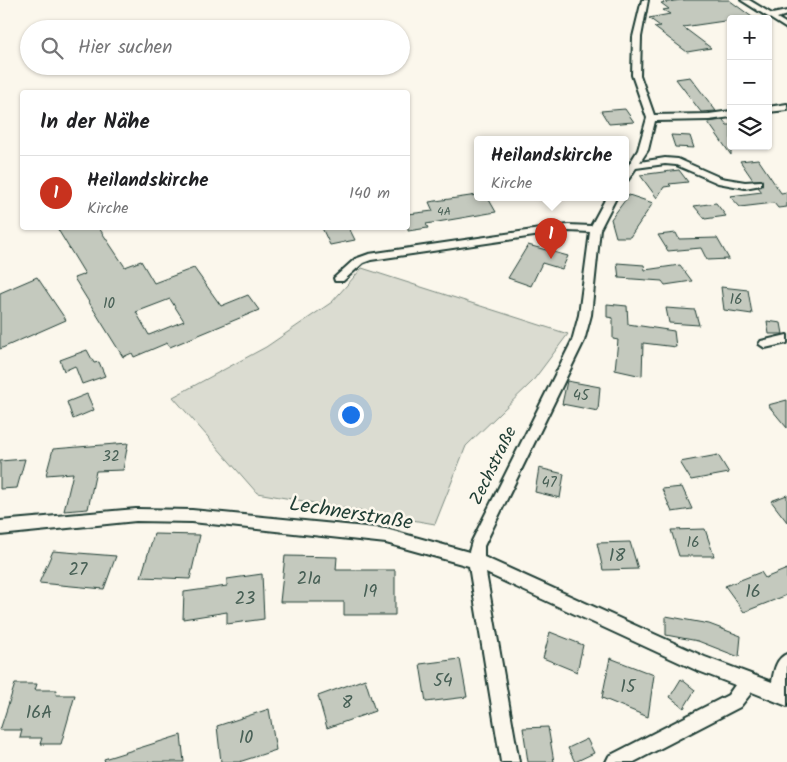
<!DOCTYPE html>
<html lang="de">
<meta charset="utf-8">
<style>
:root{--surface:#fff;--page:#f2f2f2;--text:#202124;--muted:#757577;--line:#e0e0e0;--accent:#c8321e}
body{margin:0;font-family:Kalam,sans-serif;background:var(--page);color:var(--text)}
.controls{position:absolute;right:15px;top:15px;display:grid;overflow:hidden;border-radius:5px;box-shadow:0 1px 4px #0004}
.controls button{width:45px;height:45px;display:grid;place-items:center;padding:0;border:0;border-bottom:1px solid var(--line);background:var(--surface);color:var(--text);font:25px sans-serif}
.you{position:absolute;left:350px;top:414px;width:18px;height:18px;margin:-12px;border:4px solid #fff;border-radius:50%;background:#1a73e8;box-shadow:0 0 0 8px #1a73e833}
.badge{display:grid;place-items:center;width:32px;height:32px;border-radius:50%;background:var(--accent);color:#fff;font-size:16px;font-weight:700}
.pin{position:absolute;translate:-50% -41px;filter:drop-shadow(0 1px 2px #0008)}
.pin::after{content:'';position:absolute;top:26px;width:18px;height:15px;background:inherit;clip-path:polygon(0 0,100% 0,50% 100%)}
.popup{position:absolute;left:474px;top:136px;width:155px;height:65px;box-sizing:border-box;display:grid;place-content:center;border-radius:5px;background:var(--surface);filter:drop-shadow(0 1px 4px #0005);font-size:16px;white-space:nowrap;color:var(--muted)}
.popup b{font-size:19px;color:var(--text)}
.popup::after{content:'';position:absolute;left:50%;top:100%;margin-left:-10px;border:10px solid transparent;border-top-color:var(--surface)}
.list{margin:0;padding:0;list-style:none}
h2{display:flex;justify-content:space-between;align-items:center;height:65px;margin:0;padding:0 20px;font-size:21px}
h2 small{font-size:16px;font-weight:400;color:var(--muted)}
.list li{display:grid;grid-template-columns:32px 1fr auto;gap:15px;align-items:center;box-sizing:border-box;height:75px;padding:0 20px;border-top:1px solid var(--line)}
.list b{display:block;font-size:19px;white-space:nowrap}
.list p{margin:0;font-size:16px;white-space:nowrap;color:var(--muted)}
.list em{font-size:16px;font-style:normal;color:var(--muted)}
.icon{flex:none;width:28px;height:28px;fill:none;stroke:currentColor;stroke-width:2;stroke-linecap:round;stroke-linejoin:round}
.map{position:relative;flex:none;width:787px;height:762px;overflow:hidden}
.search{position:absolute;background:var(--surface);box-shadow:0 1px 4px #0004;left:20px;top:20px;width:390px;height:55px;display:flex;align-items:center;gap:12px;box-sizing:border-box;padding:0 18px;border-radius:28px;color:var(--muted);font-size:19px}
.panel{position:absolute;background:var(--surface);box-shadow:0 1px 4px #0004;left:20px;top:90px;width:390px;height:140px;border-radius:5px}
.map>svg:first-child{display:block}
</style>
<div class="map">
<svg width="787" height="762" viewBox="0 0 787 762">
<rect width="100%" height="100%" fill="#fbf7ec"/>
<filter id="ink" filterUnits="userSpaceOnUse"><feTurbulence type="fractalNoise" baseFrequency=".02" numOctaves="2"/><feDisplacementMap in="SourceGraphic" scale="10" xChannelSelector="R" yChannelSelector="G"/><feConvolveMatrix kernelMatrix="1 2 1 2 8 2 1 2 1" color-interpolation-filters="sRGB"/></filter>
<g filter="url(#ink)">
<!-- green -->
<path fill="#dbdcd1" stroke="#7d8c82" d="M362,268L568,334L532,382L466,446L435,524L257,493L173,397L266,347L332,302Z"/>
<!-- building -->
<g fill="#c4c9be" stroke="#1f3d34" fill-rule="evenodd">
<path d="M681,0H729L752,17L683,27L711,48L687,52L654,27L660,26L649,18L670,14L663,10L669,9L661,3Z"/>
<path d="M690,77L716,111L701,112L676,79Z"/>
<path d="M625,109L634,122L609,124L601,111Z"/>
<path d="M723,120L727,125H731V155L708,122Z"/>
<path d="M671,135L690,136L694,148L675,147Z"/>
<path d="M758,159L781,193L787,192V207L778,208L774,203L740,207L730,196L762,192L758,187L762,186V180H753L740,161Z"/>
<path d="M679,170L688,182L669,184L671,186L664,187L657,198L640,175Z"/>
<path d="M477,195V198H488L496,212L426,224L428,228L408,231V214L433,211L429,202Z"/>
<path d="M629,195L653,203L630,237H616L611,219Z"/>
<path d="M716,203L726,216L705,219L694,206Z"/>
<path d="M57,228H99L125,267L141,261L154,283L194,268L221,306L248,295L259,310L170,347L167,343L134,357L132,353L123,357L74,278L85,274ZM170,299L184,321L149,335L136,312Z"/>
<path d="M322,228H349L355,240L330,245Z"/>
<path d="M676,233L679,239L717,238L729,259L707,260L701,248L668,251L658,235Z"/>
<path d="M528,245L568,256L562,269L542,263L531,286L508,278Z"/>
<path d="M617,263L644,265L645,270L680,265L692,281L665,285L662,281L619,278Z"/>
<path d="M37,277L66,320L0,349V293Z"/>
<path d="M721,287L748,290L752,314L724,310Z"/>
<path d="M607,304L627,306L628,324L674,331L676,347L643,343L642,376L615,370L618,340L613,339V318L607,317Z"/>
<path d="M666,308L695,310L699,325L669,323Z"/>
<path d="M767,321L781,323L783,334H769Z"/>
<path d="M87,350L94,363L99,362L105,376L82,384L75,366L64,371L60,360Z"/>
<path d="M567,381L600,387L598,411L562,404Z"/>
<path d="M87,394L94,410L73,419L67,402Z"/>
<path d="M787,400V428L768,405Z"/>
<path d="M128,443L123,470L96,471L88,509L64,511L73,473L46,475L53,449Z"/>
<path d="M718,455L729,473L691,480L680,462Z"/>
<path d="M25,459L17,488L0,489V461Z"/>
<path d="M539,468L564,474L560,498L535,492Z"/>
<path d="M682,487L692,509L672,512L662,489Z"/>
<path d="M787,495V522L771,501Z"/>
<path d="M705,529L714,556H679L671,530Z"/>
<path d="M154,534L200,535L190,579L141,577Z"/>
<path d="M630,542L638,569L603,570L597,543Z"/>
<path d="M53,551L116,556L104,589L39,583Z"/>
<path d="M285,556L337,557L336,570H395V615H344V602H280Z"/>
<path d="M787,569V595L744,612L725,586L761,572L765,578Z"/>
<path d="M262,574L264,619L227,624V612L183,619L184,592L227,586V579Z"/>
<path d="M666,616L709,624L741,636L739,657L698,641L666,635Z"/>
<path d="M550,632L583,645L577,672L543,658Z"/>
<path d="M610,658L654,675L648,717L602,698Z"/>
<path d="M460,659L467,697L426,702L420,664Z"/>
<path d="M365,679L375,711L327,728L318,696Z"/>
<path d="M681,679L695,690L684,708L670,697Z"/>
<path d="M15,684H37L35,690H57L56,695H75L61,744H40L42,738H20L22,730H0Z"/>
<path d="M269,709L276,750L239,762H221L217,726Z"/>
<path d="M548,727L554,762H528L523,728Z"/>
<path d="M181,735L184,762H105L104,759Z"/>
<path d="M587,739L594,753L575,762L568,748Z"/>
</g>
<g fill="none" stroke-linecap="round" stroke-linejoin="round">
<!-- street casing -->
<g stroke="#1f3d34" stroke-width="4">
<g id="street">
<path d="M642,0H648L641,37L640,75L654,115L709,114L731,111V117L709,120L655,121L648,150L640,162L665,158L678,159L721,178L745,182L761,181V185L745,188L718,183L676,165L665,164L636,168L628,180L625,181V171L638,150L647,118L632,75L633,37Z"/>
<path d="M741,0H749L772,14L787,11V15L777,18L787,24V29Z"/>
<path d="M787,104V110L768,112V107Z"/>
<path d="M606,198H616L600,229L591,315L584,341L484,546V557L705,657L772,682C774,671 776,658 787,654V706L752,692L740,707L634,762H606L609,756L728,695L735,685L696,670L486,573L519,762H501L469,566L386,543L192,522L136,521L0,535V521L136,509L192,510L386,529L469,552L472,541L572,341L579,315L590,232L568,231L371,260L363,263L343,281H335L334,278L355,259L369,254L568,225L591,226Z"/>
<path d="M787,335V343L765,348L759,344L761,341Z"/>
</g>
</g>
<!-- street -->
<use href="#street" fill="#fbf7ec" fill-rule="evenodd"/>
</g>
</g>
<g text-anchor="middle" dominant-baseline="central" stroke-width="5" stroke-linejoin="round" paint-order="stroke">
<!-- far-number labels -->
<g font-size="12" fill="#486056">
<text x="444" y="211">4A</text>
</g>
<!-- number labels -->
<g font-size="15" fill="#486056">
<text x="736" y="300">16</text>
<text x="109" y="304">10</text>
<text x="581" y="396">45</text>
<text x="111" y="457">32</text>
<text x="549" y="483">47</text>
<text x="693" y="543">16</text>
</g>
<!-- street labels -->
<g font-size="18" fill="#1f3d34" stroke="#fbf7ec">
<text transform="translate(494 466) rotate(-64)">Zechstraße</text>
</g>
<!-- near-number labels -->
<g font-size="18" fill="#486056">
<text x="617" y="556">18</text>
<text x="78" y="570">27</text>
<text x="309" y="579">21a</text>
<text x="370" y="592">19</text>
<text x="753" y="592">16</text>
<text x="245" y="599">23</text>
<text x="443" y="681">54</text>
<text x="628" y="687">15</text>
<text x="347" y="703">8</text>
<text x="39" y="713">16A</text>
<text x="246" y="738">10</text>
</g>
<!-- near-street labels -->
<g font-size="21" fill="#1f3d34" stroke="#fbf7ec">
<text transform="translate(351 514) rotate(9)">Lechnerstraße</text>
</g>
</g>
</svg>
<div class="controls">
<button>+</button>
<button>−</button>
<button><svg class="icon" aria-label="layers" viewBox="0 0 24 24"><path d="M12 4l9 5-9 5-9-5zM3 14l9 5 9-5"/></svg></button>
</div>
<div class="you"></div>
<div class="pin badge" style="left:551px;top:259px">1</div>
<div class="popup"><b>Heilandskirche</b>Kirche</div>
<div class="search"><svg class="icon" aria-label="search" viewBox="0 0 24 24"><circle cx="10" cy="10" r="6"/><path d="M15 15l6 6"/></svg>Hier suchen</div>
<section class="panel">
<h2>In der Nähe<small></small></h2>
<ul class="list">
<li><span class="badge">1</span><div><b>Heilandskirche</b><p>Kirche</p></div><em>140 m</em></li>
</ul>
</section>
</div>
